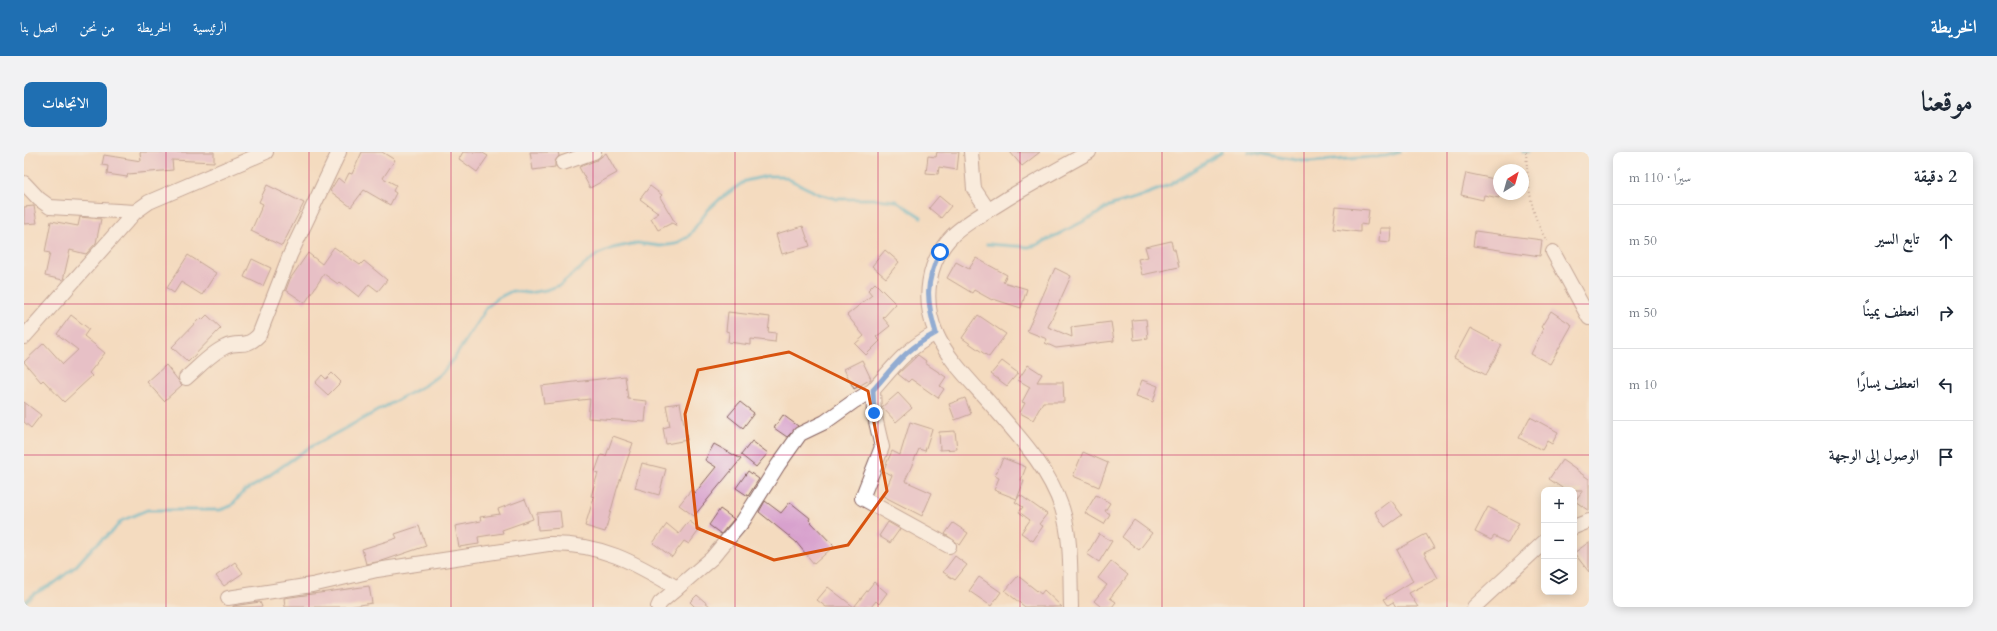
<!DOCTYPE html>
<html lang="ar">
<meta charset="utf-8">
<style>
:root{--surface:#fff;--page:#f2f2f3;--text:#1f2937;--muted:#747a83;--line:#e0e1e3;--accent:#1f6fb2}
body{margin:0;font-family:Cardo,Amiri,serif;background:var(--page);color:var(--text);direction:rtl}
.controls{position:absolute;right:12px;bottom:12px;display:grid;overflow:hidden;border-radius:8px;box-shadow:0 2px 10px #0003}
.controls button{width:36px;height:36px;display:grid;place-items:center;padding:0;border:0;border-bottom:1px solid var(--line);background:var(--surface);color:var(--text);font:20px sans-serif}
.compass{position:absolute;left:1469px;top:12px;width:36px;height:36px;border-radius:50%;background:var(--surface);box-shadow:0 2px 10px #0003;rotate:37deg}
.stop{position:absolute;width:12px;height:12px;margin:-9px;border:3px solid #1a73e8;border-radius:50%;background:#fff}
.stop.end{background:#1a73e8;border-color:#fff;box-shadow:0 1px 4px #0008}
.list{margin:0;padding:0;list-style:none}
h2{display:flex;justify-content:space-between;align-items:center;height:52px;margin:0;padding:0 16px;font-size:17px}
h2 small{font-size:13px;font-weight:400;color:var(--muted)}
.list li{display:grid;grid-template-columns:26px 1fr auto;gap:12px;align-items:center;box-sizing:border-box;height:72px;padding:0 16px;border-top:1px solid var(--line)}
.list b{display:block;font-size:15px;white-space:nowrap}
.list em{font-size:13px;font-style:normal;color:var(--muted)}
.icon{flex:none;width:22px;height:22px;fill:none;stroke:currentColor;stroke-width:2;stroke-linecap:round;stroke-linejoin:round}
.map{position:relative;flex:none;width:1565px;height:455px;overflow:hidden;direction:ltr;border-radius:8px}
header{display:flex;align-items:center;gap:24px;box-sizing:border-box;height:56px;padding:0 20px;background:var(--accent);color:#fff}
header strong{font-size:19px}
nav{display:flex;gap:22px;margin-inline-start:auto;font-size:14px}
.intro{display:flex;align-items:center;justify-content:space-between;box-sizing:border-box;height:96px;padding:0 24px}
h1{margin:0;font-size:28px}
.button{padding:10px 18px;border-radius:8px;background:var(--accent);color:#fff;font-size:14px;font-weight:700}
main{display:flex;gap:24px;padding:0 24px}
aside{flex:1;background:var(--surface);border-radius:8px;box-shadow:0 2px 10px #0003}
.map>svg:first-child{display:block}
</style>
<header>
<strong>الخريطة</strong>
<nav><a>الرئيسية</a><a>الخريطة</a><a>من نحن</a><a>اتصل بنا</a></nav>
</header>
<div class="intro"><h1>موقعنا</h1><a class="button">الاتجاهات</a></div>
<main>
<aside>
<h2>2 دقيقة<small>سيرًا · 110 m</small></h2>
<ul class="list">
<li><svg class="icon" aria-label="ahead" viewBox="0 0 24 24"><path d="M12 20V5M6 11l6-6 6 6"/></svg><div><b>تابع السير</b></div><em>50 m</em></li>
<li><svg class="icon" aria-label="right" viewBox="0 0 24 24"><path d="M7 20v-9h11M14 6l5 5-5 5"/></svg><div><b>انعطف يمينًا</b></div><em>50 m</em></li>
<li><svg class="icon" aria-label="left" viewBox="0 0 24 24"><path d="M17 20v-9H6M10 6l-5 5 5 5"/></svg><div><b>انعطف يسارًا</b></div><em>10 m</em></li>
<li><svg class="icon" aria-label="arrive" viewBox="0 0 24 24"><path d="M6 21V4h12l-3 4 3 4H6"/></svg><div><b>الوصول إلى الوجهة</b></div></li>
</ul>
</aside>
<div class="map">
<svg width="1565" height="455" viewBox="0 0 1565 455">
<rect width="100%" height="100%" fill="#f7f3e8"/>
<filter id="ink" filterUnits="userSpaceOnUse"><feTurbulence type="fractalNoise" baseFrequency=".025" numOctaves="2"/><feDisplacementMap in="SourceGraphic" scale="8" xChannelSelector="R" yChannelSelector="G"/><feConvolveMatrix kernelMatrix="1 2 1 2 8 2 1 2 1" color-interpolation-filters="sRGB"/></filter>
<filter id="wash" filterUnits="userSpaceOnUse"><feTurbulence type="fractalNoise" baseFrequency=".012" numOctaves="4" result="noise"/><feDisplacementMap in="SourceGraphic" scale="16" xChannelSelector="R" yChannelSelector="G"/><feGaussianBlur stdDeviation="0.9" result="paint"/><feColorMatrix in="noise" values="0 0 0 0 0 0 0 0 0 0 0 0 0 0 0 0 0 1.4 0 .05"/><feComposite in="paint" operator="in"/></filter>
<g filter="url(#wash)">
<rect width="100%" height="100%" fill="#f4dbbf"/>
<g fill="none" stroke-linecap="round" stroke-linejoin="round">
<!-- stream -->
<g stroke="#4ab0c9" stroke-width="3.5">
<path d="M1225,0L1285,10L1362,4L1376,0"/>
<path d="M1499,0H1504"/>
<path d="M963,92L1004,95L1013,93L1070,64L1085,54L1117,44L1146,33L1198,0"/>
<path d="M0,451L10,442L32,430L52,414L69,395L89,379L97,369L123,358H196L207,354L220,339L233,332L283,297L401,233L418,221L431,205L463,155L474,146L488,139L505,141L522,138L536,133L574,102L589,96L613,91L636,94L651,92L664,85L684,58L697,46L721,29L743,24H758L795,42L813,47H852L872,49L897,65"/>
</g>
</g>
<g id="blocks">
<!-- building -->
<g fill="#d8a1ce">
<path d="M116,0H190V10L148,8L149,18L104,22L103,25L83,22L84,14L78,13L80,3L117,9Z"/>
<path d="M338,0H358L371,8L359,26L372,33L369,39L372,41L366,53L340,38L327,55L306,39L314,26L320,31L325,21L328,22Z"/>
<path d="M439,0H457L464,4L453,20L435,7Z"/>
<path d="M506,0H534L535,4L531,9V15L509,18Z"/>
<path d="M913,0H935L933,18L915,15L914,22L902,21L904,4L912,5Z"/>
<path d="M986,0H1016L998,14Z"/>
<path d="M582,1L593,21L566,36L555,15L573,8Z"/>
<path d="M1442,21L1475,28V46L1460,43L1459,48L1437,43Z"/>
<path d="M243,33L280,51L258,94L227,79L239,52L235,50Z"/>
<path d="M626,34L638,43L636,45L653,74L648,71L634,78L627,66L635,61L616,47Z"/>
<path d="M915,44L927,54L917,66L905,56Z"/>
<path d="M10,54L13,71L0,72V55Z"/>
<path d="M1312,55L1345,58L1343,73L1336,72V80L1309,77Z"/>
<path d="M56,65L77,67L72,91L62,102L46,98L39,128L21,124L26,101L21,100L27,69L54,74Z"/>
<path d="M779,74L786,94L758,102L752,82Z"/>
<path d="M1356,76H1367L1366,90L1355,89Z"/>
<path d="M1451,79L1518,88L1516,104L1449,94Z"/>
<path d="M1147,89L1149,97H1151L1155,115L1118,123L1114,107L1124,105L1121,95Z"/>
<path d="M310,95L336,113L340,109L363,128L354,139L345,132L335,145L316,130L314,132L300,122L281,151L262,138L266,127L284,101L298,112Z"/>
<path d="M861,98L875,110L862,126L848,114Z"/>
<path d="M164,103L192,121L178,143L157,130L150,141L143,136Z"/>
<path d="M952,106L983,123L979,130L1003,137L997,156L969,147L968,148L950,138L948,141L923,126L932,110L945,117Z"/>
<path d="M228,107L247,116L239,134L220,125Z"/>
<path d="M1031,116L1047,124L1024,175L1048,185L1047,175L1087,170L1090,189L1032,196L1021,191L1023,187L1003,179Z"/>
<path d="M851,131L872,152L859,166L866,174L852,185L856,189L842,203L831,192L840,184L823,163L848,143L844,138Z"/>
<path d="M1527,159L1548,173L1526,212L1507,202L1519,177L1517,175Z"/>
<path d="M704,160L746,165L744,180L752,181L751,190L727,187V193L704,190L705,180L702,179Z"/>
<path d="M47,163L65,177L60,184L81,201L65,221L68,224L40,250L19,228L17,230L0,210L20,191L39,212L54,198L33,182Z"/>
<path d="M183,163L197,176L164,210L148,195L176,166L178,168Z"/>
<path d="M954,163L982,182L965,205L938,186Z"/>
<path d="M1122,167L1124,186L1110,188L1108,168Z"/>
<path d="M1446,176L1478,193L1462,223L1430,206Z"/>
<path d="M894,203L902,209L901,211L922,225L916,234L920,237L914,246L887,227L884,230L874,222Z"/>
<path d="M838,208L847,227L830,237L820,217Z"/>
<path d="M978,209L994,221L983,234L967,222Z"/>
<path d="M142,213L158,233L140,249L123,230Z"/>
<path d="M1004,213L1018,222L1013,230H1039L1040,250H1019L1009,268L996,261L1001,251L998,250L1006,235L994,228Z"/>
<path d="M308,221L317,230L304,243L291,231L298,223L302,227Z"/>
<path d="M601,224L604,247L623,249L621,270L564,266L566,247L520,252L517,234Z"/>
<path d="M1118,228L1134,234L1129,250L1112,244Z"/>
<path d="M874,241L888,256L872,270L858,255Z"/>
<path d="M941,246L947,262L931,268L925,252Z"/>
<path d="M0,250L17,263L7,276L0,270Z"/>
<path d="M716,250L730,261L719,276L704,264Z"/>
<path d="M656,251L663,288L642,292L639,276L646,274L642,253Z"/>
<path d="M759,263L774,274L763,285L750,276Z"/>
<path d="M1506,265L1534,280L1528,292L1523,289L1518,298L1495,286Z"/>
<path d="M886,270L908,277L901,299L895,297L881,329L908,341L898,364L859,344L868,323L859,319L868,299L876,303Z"/>
<path d="M931,279L933,297L916,298L915,280Z"/>
<path d="M589,284L609,291L593,337L581,380L561,374L570,345L567,344L574,321L571,320L577,303L582,304Z"/>
<path d="M728,289L744,301L732,315L717,303Z"/>
<path d="M690,292L717,307L670,364L655,353L667,338L671,341L692,315L681,308Z"/>
<path d="M1059,300L1084,311L1075,335L1049,324Z"/>
<path d="M979,306L1002,315L997,328L1000,329L993,347L970,338L975,326L971,324Z"/>
<path d="M1538,308L1565,327V359L1551,349L1559,338H1541L1525,327Z"/>
<path d="M618,311L642,317L635,343L611,336Z"/>
<path d="M724,319L735,327L724,344L712,336Z"/>
<path d="M996,343L1023,362L1015,372L1019,374L1009,389L997,381L1006,368L995,360L999,355L991,350Z"/>
<path d="M1072,343L1086,351L1081,359L1086,362L1080,372L1061,361Z"/>
<path d="M501,347L509,367L478,378L479,381L454,385L455,392L435,395L431,374L457,369L456,365L476,362L474,357Z"/>
<path d="M1367,348L1378,363L1361,375L1351,360Z"/>
<path d="M741,349L757,361L766,350L786,366L785,368L810,394L790,412L772,390L735,360Z"/>
<path d="M1464,355L1495,371L1484,391L1470,384L1467,388L1451,380Z"/>
<path d="M696,357L710,367L697,382L685,373Z"/>
<path d="M536,359L538,376L514,378L513,361Z"/>
<path d="M1110,368L1128,381L1115,398L1098,385Z"/>
<path d="M665,369L676,377L665,392L660,389L648,405L629,391L643,372L655,382Z"/>
<path d="M864,370L876,377L866,391L855,384Z"/>
<path d="M929,371L944,381L936,393L921,382Z"/>
<path d="M395,374L402,394L358,409L342,412L338,397L373,386L371,382Z"/>
<path d="M1075,382L1088,389L1075,410L1063,402Z"/>
<path d="M1402,382L1410,396L1400,401L1414,426L1385,441L1394,455H1372L1369,450L1364,453L1360,447L1389,429L1373,398Z"/>
<path d="M1565,390V420L1550,401Z"/>
<path d="M931,404L943,413L931,428L919,420Z"/>
<path d="M1087,409L1104,423L1086,446L1092,450L1088,455H1077L1070,449L1083,433L1074,426Z"/>
<path d="M211,410L219,421L200,434L192,424Z"/>
<path d="M994,424L1017,442L1020,438L1038,455H1001L981,439Z"/>
<path d="M955,425L977,440L967,454L945,439Z"/>
<path d="M850,430L863,441L855,452L852,449L847,455H830Z"/>
<path d="M345,434L348,451L324,455H261L260,446Z"/>
<path d="M804,435L830,455H802L793,448Z"/>
<path d="M673,443L687,455H671L666,450Z"/>
<path d="M236,450L238,455H209V454Z"/>
</g>
</g>
</g>
<g filter="url(#ink)">
<use href="#blocks" fill-opacity="0" stroke="#86615f" stroke-width="1"/>
<g fill="none" stroke-linecap="round" stroke-linejoin="round">
<!-- minor casing -->
<g stroke="#86615f" stroke-width="16">
<g id="minor">
<path d="M947,0L950,37L964,58"/>
<path d="M539,11L570,0"/>
<path d="M0,31L15,47L26,55L111,60"/>
<path d="M1529,100L1565,166"/>
<path d="M912,181C882,197 871,213 849,238L850,261L858,295L838,346L925,394"/>
<path d="M0,185L111,60L125,50L242,0"/>
<path d="M162,226C174,216 187,201 201,195C216,188 220,198 235,183L266,103L315,0"/>
<path d="M1550,375L1565,369"/>
<path d="M204,446L288,433L353,418L524,392C576,391 610,410 653,436"/>
<path d="M634,455L636,451L688,406L719,369L754,313L776,282L801,270L829,250L849,238"/>
<path d="M1047,455C1046,423 1048,387 1038,356C1025,317 997,287 971,257C951,233 924,209 912,181C898,148 903,109 929,83C945,68 966,58 984,46C1011,30 1038,15 1065,0"/>
<path d="M1450,455L1520,390"/>
</g>
</g>
<!-- path -->
<path stroke="#86615f" stroke-width="2" stroke-dasharray="1 3" stroke-linecap="butt" d="M1502,0C1504,31 1506,63 1523,89"/>
<!-- minor -->
<use href="#minor" stroke="#fff" stroke-width="14"/>
</g>
</g>
<g fill="none" stroke-linecap="round" stroke-linejoin="round" filter="url(#ink)">
<!-- route -->
<path stroke="#1a73e8" stroke-width="5" d="M850,261L849,238C871,213 882,197 912,181C902,148 901,131 916,100"/>
</g>
<!-- marked area -->
<path d="M0 0H1565V455H0ZM765,200L844,239L863,339L824,393L750,408L673,376L661,262L674,218Z" fill="#f4dbbf" fill-opacity=".55" fill-rule="evenodd"/>
<path fill="none" stroke="#d8530f" stroke-width="3" stroke-linejoin="round" d="M765,200L844,239L863,339L824,393L750,408L673,376L661,262L674,218Z"/>
<!-- grid -->
<path fill="none" stroke="#c2185b" stroke-width="1" stroke-opacity="0.55" d="M142,0V455M285,0V455M427,0V455M569,0V455M711,0V455M854,0V455M996,0V455M1138,0V455M1280,0V455M1423,0V455M0,152H1565M0,303H1565"/>
</svg>
<div class="controls">
<button>+</button>
<button>−</button>
<button><svg class="icon" aria-label="layers" viewBox="0 0 24 24"><path d="M12 4l9 5-9 5-9-5zM3 14l9 5 9-5"/></svg></button>
</div>
<svg class="compass" viewBox="-18 -18 36 36"><path d="M0-13l5 13h-10z" fill="#e53935"/><path d="M0 13l5-13h-10z" fill="#747a83"/></svg>
<div class="stop" style="left:916px;top:100px"></div>
<div class="stop end" style="left:850px;top:261px"></div>
</div>
</main>
